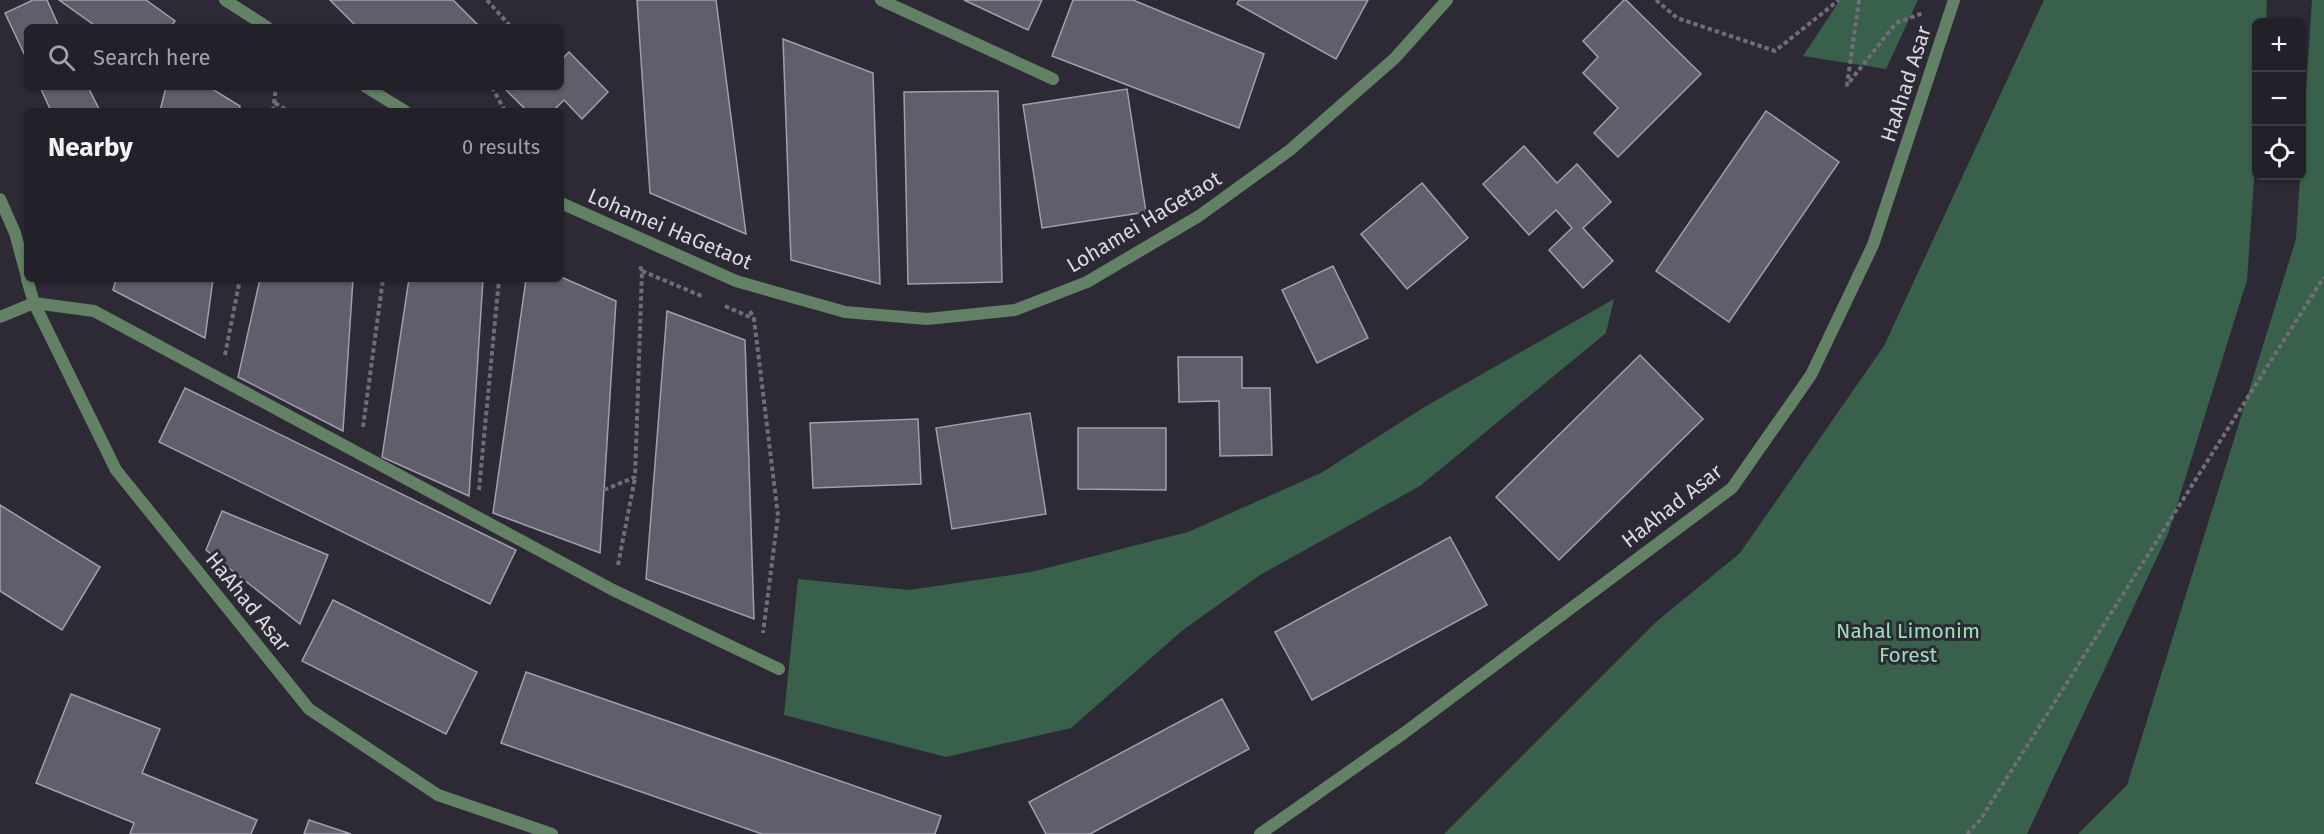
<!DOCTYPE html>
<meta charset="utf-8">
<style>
:root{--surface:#222028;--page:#2a2830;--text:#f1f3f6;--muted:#a2a3a8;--line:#3f3e45}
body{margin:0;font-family:"Fira Sans",sans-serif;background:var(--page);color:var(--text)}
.controls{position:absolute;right:18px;top:18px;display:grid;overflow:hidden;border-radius:9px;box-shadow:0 2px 4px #0004}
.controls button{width:54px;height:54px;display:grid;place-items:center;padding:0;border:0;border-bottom:2px solid var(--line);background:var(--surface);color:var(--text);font:30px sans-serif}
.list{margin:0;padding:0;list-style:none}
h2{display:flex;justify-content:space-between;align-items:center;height:78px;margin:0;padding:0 24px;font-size:26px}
h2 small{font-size:20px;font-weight:400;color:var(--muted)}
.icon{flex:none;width:33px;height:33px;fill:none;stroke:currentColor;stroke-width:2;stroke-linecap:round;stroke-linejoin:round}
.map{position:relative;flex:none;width:2324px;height:834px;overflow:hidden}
.search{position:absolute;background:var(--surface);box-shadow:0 2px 4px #0004;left:24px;top:24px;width:540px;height:66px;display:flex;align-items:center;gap:15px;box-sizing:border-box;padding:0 21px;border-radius:9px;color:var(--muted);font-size:22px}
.panel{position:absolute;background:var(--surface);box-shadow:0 2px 4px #0004;left:24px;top:108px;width:540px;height:174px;border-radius:9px}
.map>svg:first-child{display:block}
</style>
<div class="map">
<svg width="2324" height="834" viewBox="0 0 2324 834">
<rect width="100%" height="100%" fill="#2d2a36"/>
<!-- green -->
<g fill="#39604a">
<path d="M1840,0H1918L1886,69L1803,56Z"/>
<path d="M2044,0H2267L2266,22H2256V152L2247,280L2168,534L2027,834H1444L1656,622L1740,553L1884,346Z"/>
<path d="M2312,0H2324V834H2078L2127,785L2296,239Z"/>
<path d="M1614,299L1606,333L1420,486L1260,575L1183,630L1071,728L946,757L784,715L798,579L909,590L1031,572L1188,532L1321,473L1426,406Z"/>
</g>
<!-- building -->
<g fill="#615e6c" stroke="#a19eae" stroke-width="1.5">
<path d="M33,0H47L59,27H27V60L5,13Z"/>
<path d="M59,0H146L175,21L171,27H97Z"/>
<path d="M330,0H453L478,25L476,27H357Z"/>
<path d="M637,0H716L746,234L650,193Z"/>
<path d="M964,0H1042L1028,30Z"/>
<path d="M1073,0H1133L1264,54L1239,128L1052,56Z"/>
<path d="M1239,0H1368L1336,59L1237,4Z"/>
<path d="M1624,0H1626L1701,74L1618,157L1594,133L1618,108L1583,73L1598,57L1583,41Z"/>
<path d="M783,39L873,73L880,284L791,260Z"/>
<path d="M569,52L608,92L582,119L564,100L553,111H527L503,87H561V60Z"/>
<path d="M40,87H88L100,111H51Z"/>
<path d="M166,87H209L240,106L239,111H160Z"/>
<path d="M1127,89L1146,212L1042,228L1023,105Z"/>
<path d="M998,91L1002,282L908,284L904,92Z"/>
<path d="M1766,111L1839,162L1729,322L1656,271Z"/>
<path d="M1524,146L1557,183L1577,164L1611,202L1583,228L1613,261L1583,288L1549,250L1572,228L1556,210L1529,235L1483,184Z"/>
<path d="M1422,183L1468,238L1407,289L1361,234Z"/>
<path d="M1333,266L1368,338L1317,363L1282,290Z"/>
<path d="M561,277L616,301L600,553L493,513L526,279H561Z"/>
<path d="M116,279H213L205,338L113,290Z"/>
<path d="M260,279H353L343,431L238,377Z"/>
<path d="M409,279H483L469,496L382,457Z"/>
<path d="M667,311L745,340L754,619L646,579Z"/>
<path d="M1640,355L1703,419L1559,560L1496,497Z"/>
<path d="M1178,357H1242V388H1270L1272,455L1220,456L1219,401L1179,402Z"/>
<path d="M185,388L516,550L490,604L159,442Z"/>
<path d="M1030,413L1046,514L952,529L936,428Z"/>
<path d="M918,419L921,484L813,488L810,423Z"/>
<path d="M1078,428H1166V490L1078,489Z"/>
<path d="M0,505L100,567L62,630L0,591Z"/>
<path d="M222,511L328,555L300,624L206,550Z"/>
<path d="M1450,537L1487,605L1312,700L1275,632Z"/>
<path d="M333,600L477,672L446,734L302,661Z"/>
<path d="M526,672L941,816L935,834H762L501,743Z"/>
<path d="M71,694L160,729L142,773L257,820L251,834H130L134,823L36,783Z"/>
<path d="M1222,699L1249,749L1090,834H1046L1029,802Z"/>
<path d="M309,820L351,834H304Z"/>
</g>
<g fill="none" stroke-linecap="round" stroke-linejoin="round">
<!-- path -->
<g stroke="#6f6d77" stroke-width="4" stroke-dasharray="4.5 3" stroke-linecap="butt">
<path d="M487,0L511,27"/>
<path d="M1656,0L1677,18L1775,51L1839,0"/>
<path d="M1859,0L1847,85L1896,23L1923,13"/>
<path d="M492,87L505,111"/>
<path d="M275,103L288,111"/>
<path d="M273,111L276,87"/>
<path d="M642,271L704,297"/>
<path d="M725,306L754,319"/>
<path d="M750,311L754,319L778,516L763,633"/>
<path d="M225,355L240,279"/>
<path d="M363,427L383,279"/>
<path d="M479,490L499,279"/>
<path d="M604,490L635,477L642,271L640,266"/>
<path d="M618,565L635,478"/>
<path d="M1967,834L1980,820L2324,277"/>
</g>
<!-- minor -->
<g stroke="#638164" stroke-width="12">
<path d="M225,0L267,27"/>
<path d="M881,0L1053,79"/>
<path d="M366,87L405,111"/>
<path d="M0,199L15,233L27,277"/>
<path d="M561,203L736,281L845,312L927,319L1015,310L1087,282L1199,216L1290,150L1395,58L1447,0"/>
<path d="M27,279L34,303L116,470L309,709L438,795L552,834"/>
<path d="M0,317L34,303L94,311L613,590L779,669"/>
<path d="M1260,834L1404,733L1732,488L1811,375L1873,245L1954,0"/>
</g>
</g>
<g text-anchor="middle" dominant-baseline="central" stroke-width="6" stroke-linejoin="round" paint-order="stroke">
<!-- street labels -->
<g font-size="21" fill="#dad9e1" stroke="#2d2a36">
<text transform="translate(1906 84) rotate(-72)">HaAhad Asar</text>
<text transform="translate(1144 222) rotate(-31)">Lohamei HaGetaot</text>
<text transform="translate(670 229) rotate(23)">Lohamei HaGetaot</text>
<text transform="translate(1672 506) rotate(-38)">HaAhad Asar</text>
<text transform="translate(248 602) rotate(51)">HaAhad Asar</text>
</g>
<!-- park labels -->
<g font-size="21" fill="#96e0b5" stroke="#2d2a36">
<text x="1908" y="631">Nahal Limonim<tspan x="1908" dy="24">Forest</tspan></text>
</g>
</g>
</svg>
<div class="controls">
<button>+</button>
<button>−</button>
<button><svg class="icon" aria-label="locate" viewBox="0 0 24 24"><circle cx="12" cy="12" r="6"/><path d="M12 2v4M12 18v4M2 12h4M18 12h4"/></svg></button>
</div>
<div class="search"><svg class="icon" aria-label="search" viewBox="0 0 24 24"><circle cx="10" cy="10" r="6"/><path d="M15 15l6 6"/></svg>Search here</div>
<section class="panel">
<h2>Nearby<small>0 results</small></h2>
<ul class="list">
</ul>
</section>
</div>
